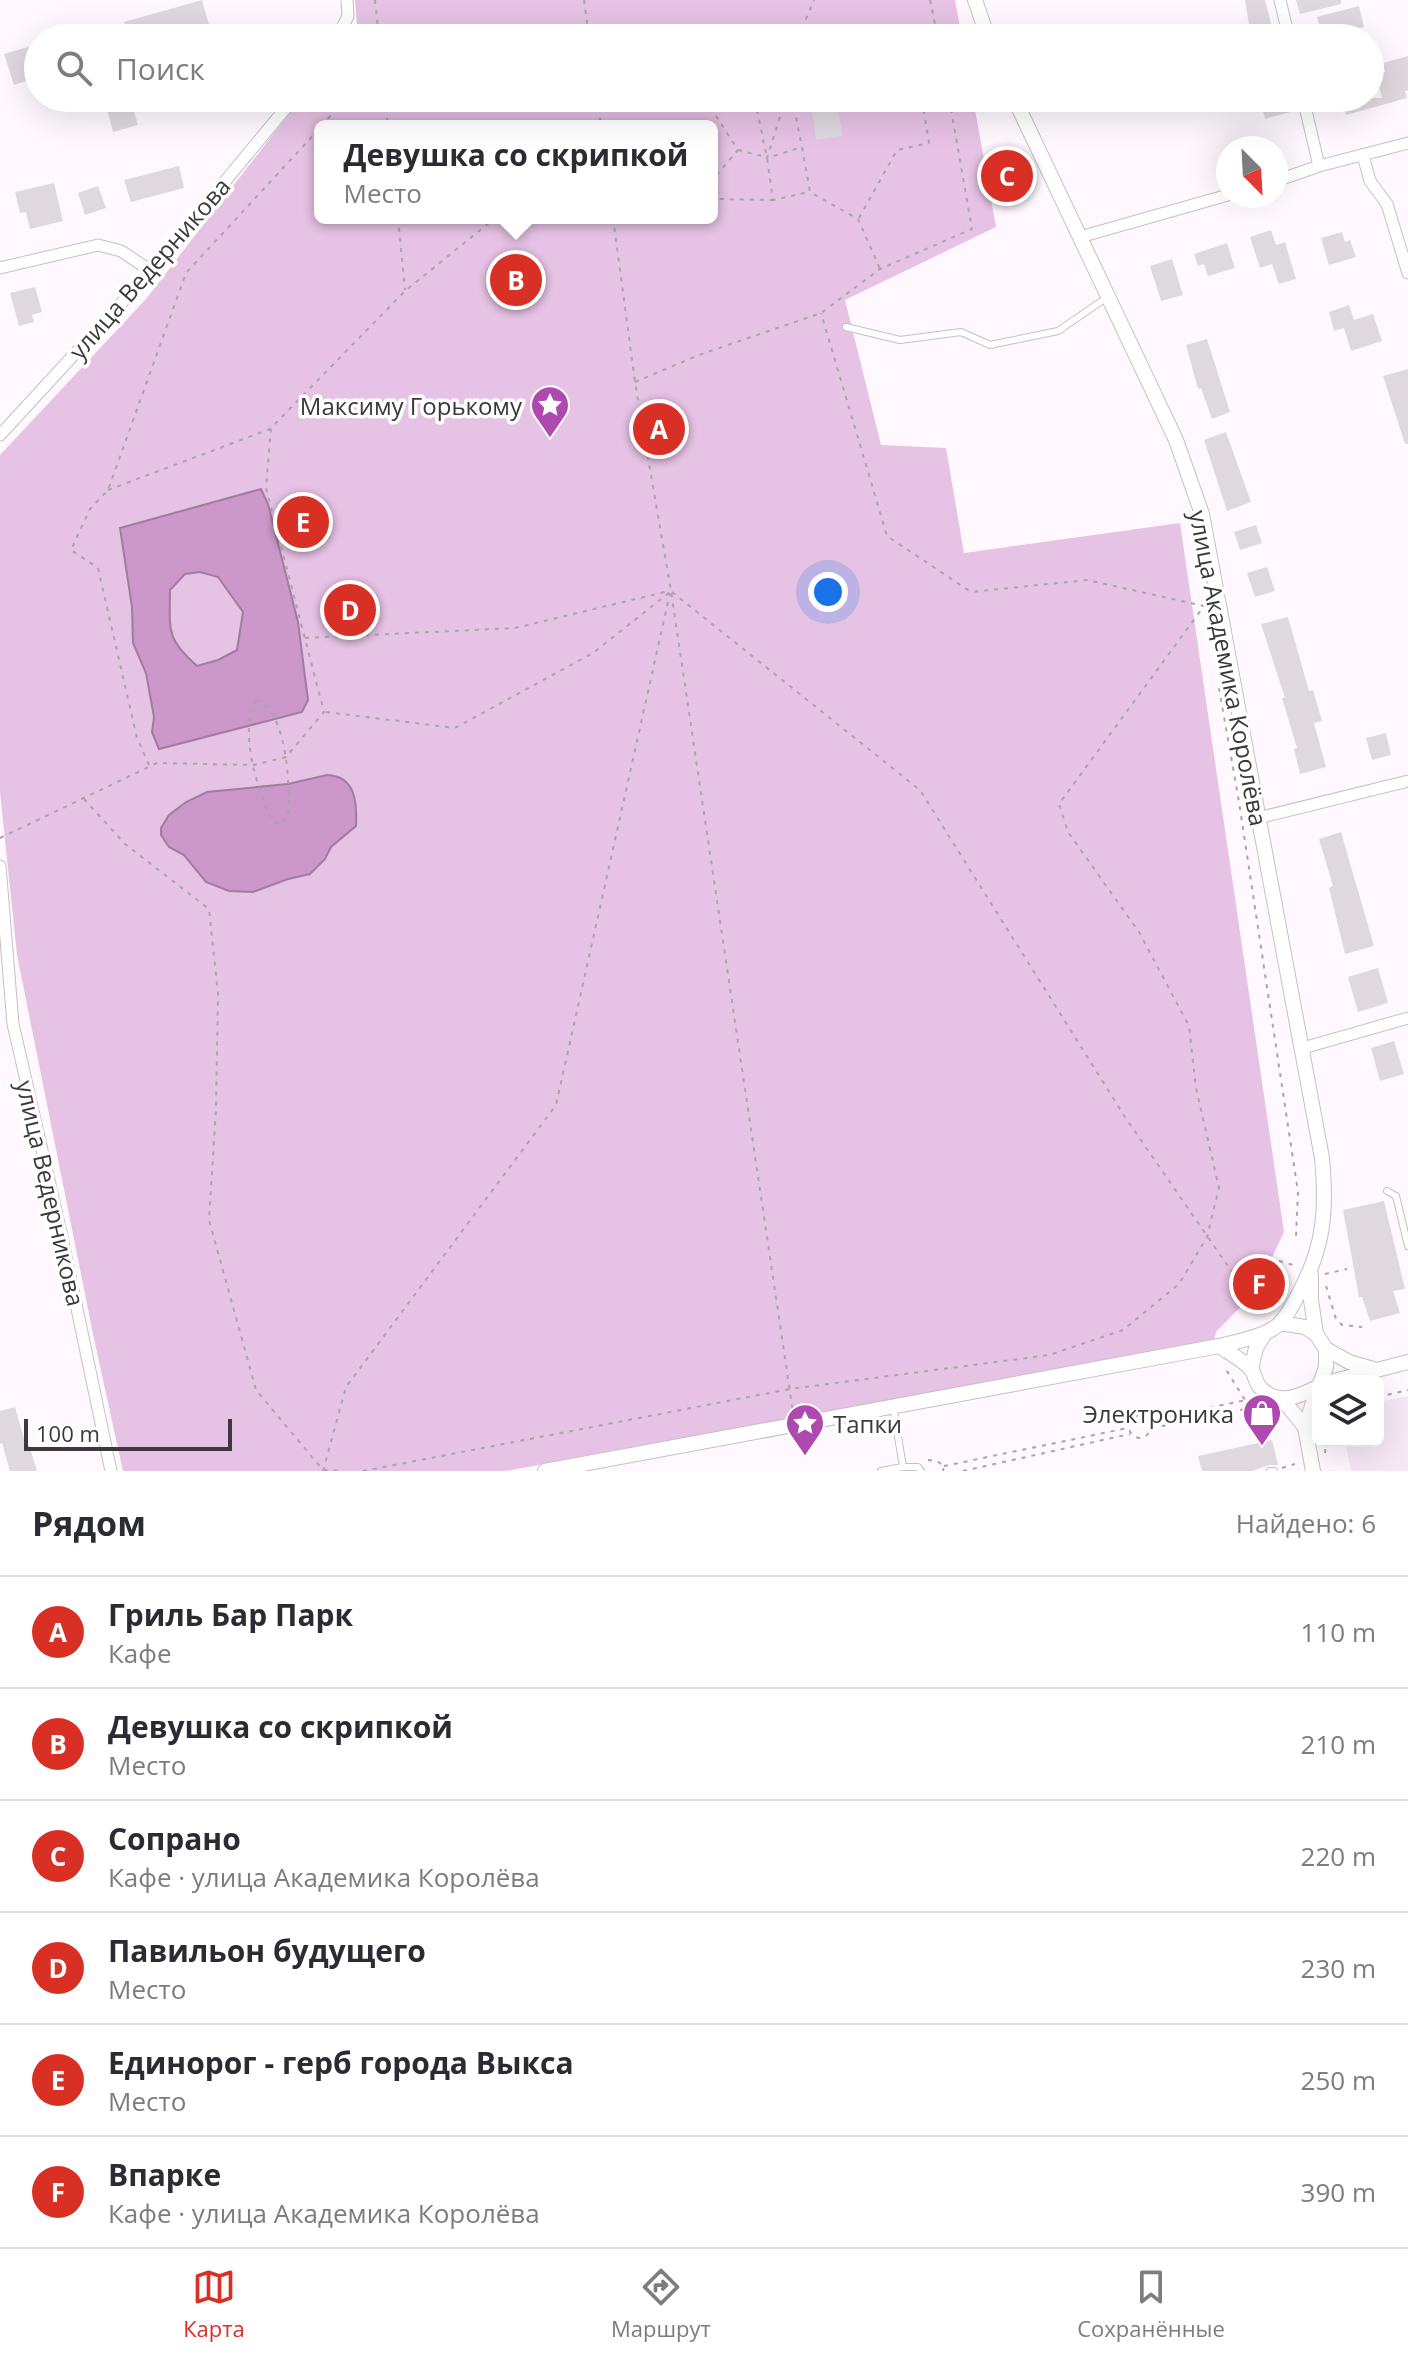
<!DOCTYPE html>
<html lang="ru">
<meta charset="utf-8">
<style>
:root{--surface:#fff;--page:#f7f7f7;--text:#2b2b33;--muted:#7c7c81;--line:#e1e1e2;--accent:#d93025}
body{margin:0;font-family:"Open Sans",sans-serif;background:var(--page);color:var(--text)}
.controls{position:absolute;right:24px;bottom:24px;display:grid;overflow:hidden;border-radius:12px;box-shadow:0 8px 32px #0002}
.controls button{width:72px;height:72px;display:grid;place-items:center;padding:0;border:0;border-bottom:2px solid var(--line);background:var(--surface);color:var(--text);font:40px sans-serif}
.compass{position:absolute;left:1216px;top:136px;width:72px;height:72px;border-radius:50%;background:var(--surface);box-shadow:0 8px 32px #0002;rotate:156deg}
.scale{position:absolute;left:24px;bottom:20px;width:208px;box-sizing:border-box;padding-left:8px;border:4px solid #3b393b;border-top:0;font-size:22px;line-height:28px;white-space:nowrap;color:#3b393b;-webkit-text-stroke:6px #fff;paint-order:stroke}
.you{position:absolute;left:828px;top:592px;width:28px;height:28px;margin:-20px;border:6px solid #fff;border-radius:50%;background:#1a73e8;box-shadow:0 0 0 12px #1a73e833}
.badge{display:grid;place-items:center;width:52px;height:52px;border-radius:50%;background:var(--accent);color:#fff;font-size:26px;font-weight:700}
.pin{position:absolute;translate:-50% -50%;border:4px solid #fff;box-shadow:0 2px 8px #0006}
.popup{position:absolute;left:314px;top:120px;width:404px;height:104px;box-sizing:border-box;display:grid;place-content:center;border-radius:12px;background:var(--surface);filter:drop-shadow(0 2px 6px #0005);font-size:26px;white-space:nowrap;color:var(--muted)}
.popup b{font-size:30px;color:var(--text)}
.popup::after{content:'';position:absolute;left:50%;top:100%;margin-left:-16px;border:16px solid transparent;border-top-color:var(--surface)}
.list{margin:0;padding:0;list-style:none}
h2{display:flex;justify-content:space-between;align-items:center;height:104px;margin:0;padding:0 32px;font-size:34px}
h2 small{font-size:26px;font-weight:400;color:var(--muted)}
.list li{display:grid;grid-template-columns:52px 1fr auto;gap:24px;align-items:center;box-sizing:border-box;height:112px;padding:0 32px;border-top:2px solid var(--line)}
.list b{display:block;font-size:30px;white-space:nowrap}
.list p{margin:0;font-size:26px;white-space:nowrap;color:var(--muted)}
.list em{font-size:26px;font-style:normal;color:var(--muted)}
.icon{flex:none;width:44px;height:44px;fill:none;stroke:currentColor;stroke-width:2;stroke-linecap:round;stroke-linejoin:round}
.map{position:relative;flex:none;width:1408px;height:1471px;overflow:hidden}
.search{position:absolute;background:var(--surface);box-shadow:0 8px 32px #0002;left:24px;right:24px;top:24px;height:88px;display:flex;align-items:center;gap:20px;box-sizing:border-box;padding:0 28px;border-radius:44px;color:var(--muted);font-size:30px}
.sheet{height:776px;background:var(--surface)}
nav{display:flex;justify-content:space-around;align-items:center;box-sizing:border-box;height:112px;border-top:2px solid var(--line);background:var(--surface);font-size:22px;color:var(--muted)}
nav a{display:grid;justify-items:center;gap:4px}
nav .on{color:var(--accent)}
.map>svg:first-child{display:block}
</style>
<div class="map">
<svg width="1408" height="1471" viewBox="0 0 1408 1471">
<rect width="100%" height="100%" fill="#fff8fe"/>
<!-- built -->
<path fill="#f6e9f5" d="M1408,1396V1471H1351L1345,1441H1378V1402Z"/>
<!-- green -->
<g fill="#e6c2e4" fill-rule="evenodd">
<path d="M355,0H955L962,38H347L357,25Z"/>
<path d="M301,98H973L996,227L845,300L881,445L946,448L964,553L1180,523L1284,1232L1256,1291L1216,1332L1213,1347L505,1471H123L93,1334L17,955L0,792V455L146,299ZM320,126H712V218H320Z"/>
</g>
<!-- water -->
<g fill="#cb98c9" stroke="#a07c9e" stroke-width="2" fill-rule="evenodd">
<path d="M261,489L268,504L298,622L308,700L302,712L159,749L152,732L154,717L146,673L133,643L132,607L120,528ZM200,572L218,577L243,612L237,650L218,660L197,666C165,638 170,629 170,590L185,574Z"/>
<path d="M327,775C356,776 357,803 356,826L331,847L325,859L310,874L288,879L253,892L229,891L206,882L184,855L169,847L161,835V828L169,815L186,802L207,792L288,784Z"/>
</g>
<!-- building -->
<g fill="#dfd8de">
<path d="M202,0L210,29L167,38H129L124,22Z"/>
<path d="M1245,0H1265L1273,31L1251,37Z"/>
<path d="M1296,0H1341V4L1300,14Z"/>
<path d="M1359,6L1364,27L1357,29L1360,38H1330L1329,34L1322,35L1317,17Z"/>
<path d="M38,44V77L14,85L4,54Z"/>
<path d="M1408,56V90L1405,91L1407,98L1346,115L1342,98H1382L1376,75L1385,72L1383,63Z"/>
<path d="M104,98H130L138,125L113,132Z"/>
<path d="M810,98H837L842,136L816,140Z"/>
<path d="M1260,98H1290L1294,111L1265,119Z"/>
<path d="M1009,155L1021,196L1005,203L996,157Z"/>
<path d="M179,166L184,188L131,202L124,180Z"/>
<path d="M54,183L63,221L30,229L26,212L20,213L15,192Z"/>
<path d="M98,186L106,208L85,215L78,193Z"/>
<path d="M1271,230L1276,245L1285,242L1296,279L1279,284L1272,264L1260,268L1250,237Z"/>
<path d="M1342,232L1345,242L1350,240L1356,257L1329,265L1321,238Z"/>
<path d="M1227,243L1235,268L1208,276L1204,264L1198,266L1194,254Z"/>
<path d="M1172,259L1183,295L1161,301L1150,266Z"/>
<path d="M35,287L42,312L32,315L34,322L19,326L10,293Z"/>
<path d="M1349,305L1354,320L1373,314L1382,341L1351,351L1344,328L1334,331L1329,312Z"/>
<path d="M1207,339L1230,412L1212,419L1201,388L1198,389L1186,345Z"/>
<path d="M1408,369V444H1405L1383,376Z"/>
<path d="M1226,432L1251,502L1227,511L1204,440Z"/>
<path d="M1256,525L1262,543L1240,550L1234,532Z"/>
<path d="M1267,567L1275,591L1255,597L1247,573Z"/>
<path d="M1288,617L1309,691L1313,690L1322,721L1314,723L1326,767L1300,774L1294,749L1297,748L1282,698H1285L1261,624Z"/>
<path d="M1386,733L1391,755L1372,760L1366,738Z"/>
<path d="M1341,832L1374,946L1345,954L1329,888L1333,886L1319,839Z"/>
<path d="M1378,968L1388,1003L1358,1012L1348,977Z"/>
<path d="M1394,1041L1404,1074L1380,1081L1371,1048Z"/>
<path d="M1384,1201L1405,1289L1393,1291L1400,1313L1370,1321L1362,1297H1359L1343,1210Z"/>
<path d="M15,1407L26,1446L29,1445L37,1471H10L2,1443L0,1444V1411Z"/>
<path d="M1272,1440L1278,1465H1269L1252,1471H1202L1198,1456Z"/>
</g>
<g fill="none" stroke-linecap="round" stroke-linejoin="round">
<!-- service casing -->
<g stroke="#c6c0c6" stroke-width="8">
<g id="service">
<path d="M846,327L900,340L961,332L990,345L1058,331L1109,296"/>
<path d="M1387,1191L1396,1196L1408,1246"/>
<path d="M903,1467H918L921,1471"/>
<path d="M881,1471L903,1467L893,1406"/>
<path d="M1270,1471H1274"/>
</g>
</g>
<!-- minor casing -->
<g stroke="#c6c0c6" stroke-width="13">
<g id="minor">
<path d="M1280,0L1289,38"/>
<path d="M337,38L348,16L347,0"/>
<path d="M1303,98L1319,166"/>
<path d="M1363,155L1370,181L1387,204L1408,273"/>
<path d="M1276,181L1319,166L1408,143"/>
<path d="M1080,237L1228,195"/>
<path d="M0,268L98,245L121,251L151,271"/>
<path d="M0,435L151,271L294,98"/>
<path d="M1258,818L1408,781"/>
<path d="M0,866L13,1024L62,1237L111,1471"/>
<path d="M1303,1048L1408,1018"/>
</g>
</g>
<!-- tertiary casing -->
<g stroke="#c6c0c6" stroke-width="16">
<g id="tertiary">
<path d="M975,0L988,38"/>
<path d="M1311,1275V1300L1316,1334L1326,1349V1367L1321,1381"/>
<path d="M1280,1323L1305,1327L1316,1334"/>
<path d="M1219,1346C1229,1353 1243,1360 1251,1369C1255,1374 1255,1381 1259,1386C1276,1407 1298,1397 1318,1387"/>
<path d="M1326,1349L1349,1362L1373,1369"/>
<path d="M1251,1369L1256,1348L1265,1333"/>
<path d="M1334,1381L1408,1362"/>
<path d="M1283,1400L1305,1427L1313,1471"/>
<path d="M1305,1427L1318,1388"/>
<path d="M545,1471L1219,1346C1238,1341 1260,1338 1277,1326C1286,1319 1292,1305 1298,1295C1324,1248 1327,1211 1322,1158L1202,514L1176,440L1014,98"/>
</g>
</g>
<!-- path -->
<g stroke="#a9a5a9" stroke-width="2" stroke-dasharray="4 6" stroke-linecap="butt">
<path d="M375,0L379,38"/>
<path d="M584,0L589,38"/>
<path d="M930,0L938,38"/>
<path d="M798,38L814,0"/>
<path d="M385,98L388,126"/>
<path d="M597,98L601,126"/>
<path d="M703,98L755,110"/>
<path d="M773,98L757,110L767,158L773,200L809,192"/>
<path d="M786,98L767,158L802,147L810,192L858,219L880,269"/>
<path d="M792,98L802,147"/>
<path d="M705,99L738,150L713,179L720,199L773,200"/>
<path d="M598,106L675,98"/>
<path d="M321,126L347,98"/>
<path d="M738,150L766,157"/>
<path d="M398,218L405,290"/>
<path d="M613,218L635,382L671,591L793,1412"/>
<path d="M859,218L897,150L929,143L924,112L931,98"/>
<path d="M635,382L699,355L821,313L880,269L972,229L949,98"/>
<path d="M108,490L270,429"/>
<path d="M672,592L920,790L1125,1117L1252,1301"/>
<path d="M305,638L515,628L669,591"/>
<path d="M1219,688L1239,802L1298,1192L1296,1236"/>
<path d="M256,700C288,711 290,788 288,816L281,825L272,821C258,791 238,731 256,700Z"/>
<path d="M326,712L455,728L593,653L670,592"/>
<path d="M149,765L137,738L98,568L71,550L90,509L108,490L186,273L320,128"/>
<path d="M84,799L125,844L209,909L218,994L216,1109L209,1220L256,1390L323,1470L340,1471"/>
<path d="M0,838L157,763L254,765L286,757L324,712L266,488L271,428L405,291L495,218"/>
<path d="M1279,1261L1297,1266"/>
<path d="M1325,1274L1347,1269"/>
<path d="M1326,1286L1336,1319L1342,1325L1362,1327"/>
<path d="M1378,1397L1408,1390"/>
<path d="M1151,1420L1246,1400"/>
<path d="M1152,1428C1150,1420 1142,1409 1132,1419C1121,1430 1141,1450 1152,1428L1250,1408L1225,1368"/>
<path d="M1325,1453L1326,1441"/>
<path d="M928,1460L937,1461L944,1466L943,1471"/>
<path d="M944,1466L1128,1428"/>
<path d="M1282,1468L1295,1464"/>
<path d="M323,1471L346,1387L556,1105L670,593"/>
<path d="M363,1471L790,1389L1049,1355L1123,1330L1179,1284L1207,1237L1219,1188L1196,1088L1189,1026L1139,932L1068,832L1059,804L1204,606L1087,580L971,592L887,536L821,313"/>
<path d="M963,1471L1130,1434"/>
</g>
<!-- service -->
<use href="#service" stroke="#fff" stroke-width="6"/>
<!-- minor -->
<use href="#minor" stroke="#fff" stroke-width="11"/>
<!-- tertiary -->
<use href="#tertiary" stroke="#fff" stroke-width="14"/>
</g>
<!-- icons -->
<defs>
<g id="sight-pin" transform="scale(2)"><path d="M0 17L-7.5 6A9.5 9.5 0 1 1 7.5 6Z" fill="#ae4aaf" stroke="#fff"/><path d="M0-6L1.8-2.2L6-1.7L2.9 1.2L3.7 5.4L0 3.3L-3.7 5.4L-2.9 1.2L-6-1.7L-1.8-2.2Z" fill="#fff"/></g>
<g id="shop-pin" transform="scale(2)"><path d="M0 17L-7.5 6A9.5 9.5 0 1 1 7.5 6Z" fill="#ae4aaf" stroke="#fff"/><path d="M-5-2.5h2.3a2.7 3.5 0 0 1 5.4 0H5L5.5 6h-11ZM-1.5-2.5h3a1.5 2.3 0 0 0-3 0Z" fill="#fff"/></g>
</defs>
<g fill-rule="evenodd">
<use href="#sight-pin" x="550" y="405"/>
<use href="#shop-pin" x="1262" y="1413"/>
<use href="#sight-pin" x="805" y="1423"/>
</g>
<g text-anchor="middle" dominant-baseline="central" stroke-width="7" stroke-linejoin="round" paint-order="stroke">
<!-- street labels -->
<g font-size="24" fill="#3b393b" stroke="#fff">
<text transform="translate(149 268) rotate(-49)">улица Ведерникова</text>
<text transform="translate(1229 668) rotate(79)">улица Академика Королёва</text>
<text transform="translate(51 1193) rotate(77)">улица Ведерникова</text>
</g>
<!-- poi labels -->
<g font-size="24" fill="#3b393b" stroke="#fff" text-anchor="end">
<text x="522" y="405">Максиму Горькому</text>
<text x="1234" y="1413">Электроника</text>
<text x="833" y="1423" text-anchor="start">Тапки</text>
</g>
</g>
</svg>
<div class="controls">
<button><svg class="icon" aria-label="layers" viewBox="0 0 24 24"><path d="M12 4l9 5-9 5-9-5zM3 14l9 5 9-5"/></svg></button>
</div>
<svg class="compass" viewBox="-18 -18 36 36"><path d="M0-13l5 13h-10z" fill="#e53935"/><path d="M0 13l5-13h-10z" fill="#7c7c81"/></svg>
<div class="scale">100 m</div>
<div class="you"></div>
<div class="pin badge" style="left:659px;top:429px">A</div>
<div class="pin badge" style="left:516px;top:280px">B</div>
<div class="popup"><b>Девушка со скрипкой</b>Место</div>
<div class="pin badge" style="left:1007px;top:176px">C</div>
<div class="pin badge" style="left:350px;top:610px">D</div>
<div class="pin badge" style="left:303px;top:522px">E</div>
<div class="pin badge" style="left:1259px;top:1284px">F</div>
<div class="search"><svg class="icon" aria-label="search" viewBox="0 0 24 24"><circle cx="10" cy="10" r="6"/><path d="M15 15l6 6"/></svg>Поиск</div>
</div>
<section class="sheet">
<h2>Рядом<small>Найдено: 6</small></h2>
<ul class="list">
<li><span class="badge">A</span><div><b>Гриль Бар Парк</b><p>Кафе</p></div><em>110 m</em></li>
<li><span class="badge">B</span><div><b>Девушка со скрипкой</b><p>Место</p></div><em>210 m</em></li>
<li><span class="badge">C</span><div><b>Сопрано</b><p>Кафе · улица Академика Королёва</p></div><em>220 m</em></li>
<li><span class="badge">D</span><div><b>Павильон будущего</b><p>Место</p></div><em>230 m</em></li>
<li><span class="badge">E</span><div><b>Единорог - герб города Выкса</b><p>Место</p></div><em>250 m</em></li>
<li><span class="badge">F</span><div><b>Впарке</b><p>Кафе · улица Академика Королёва</p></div><em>390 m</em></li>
</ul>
</section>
<nav>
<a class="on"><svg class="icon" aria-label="map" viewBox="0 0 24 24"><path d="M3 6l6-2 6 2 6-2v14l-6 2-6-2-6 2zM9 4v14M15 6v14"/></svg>Карта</a>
<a><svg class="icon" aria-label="directions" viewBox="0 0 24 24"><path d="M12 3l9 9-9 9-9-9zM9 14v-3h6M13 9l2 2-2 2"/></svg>Маршрут</a>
<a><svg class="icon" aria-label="saved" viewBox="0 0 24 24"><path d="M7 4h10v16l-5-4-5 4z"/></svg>Сохранённые</a>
</nav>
